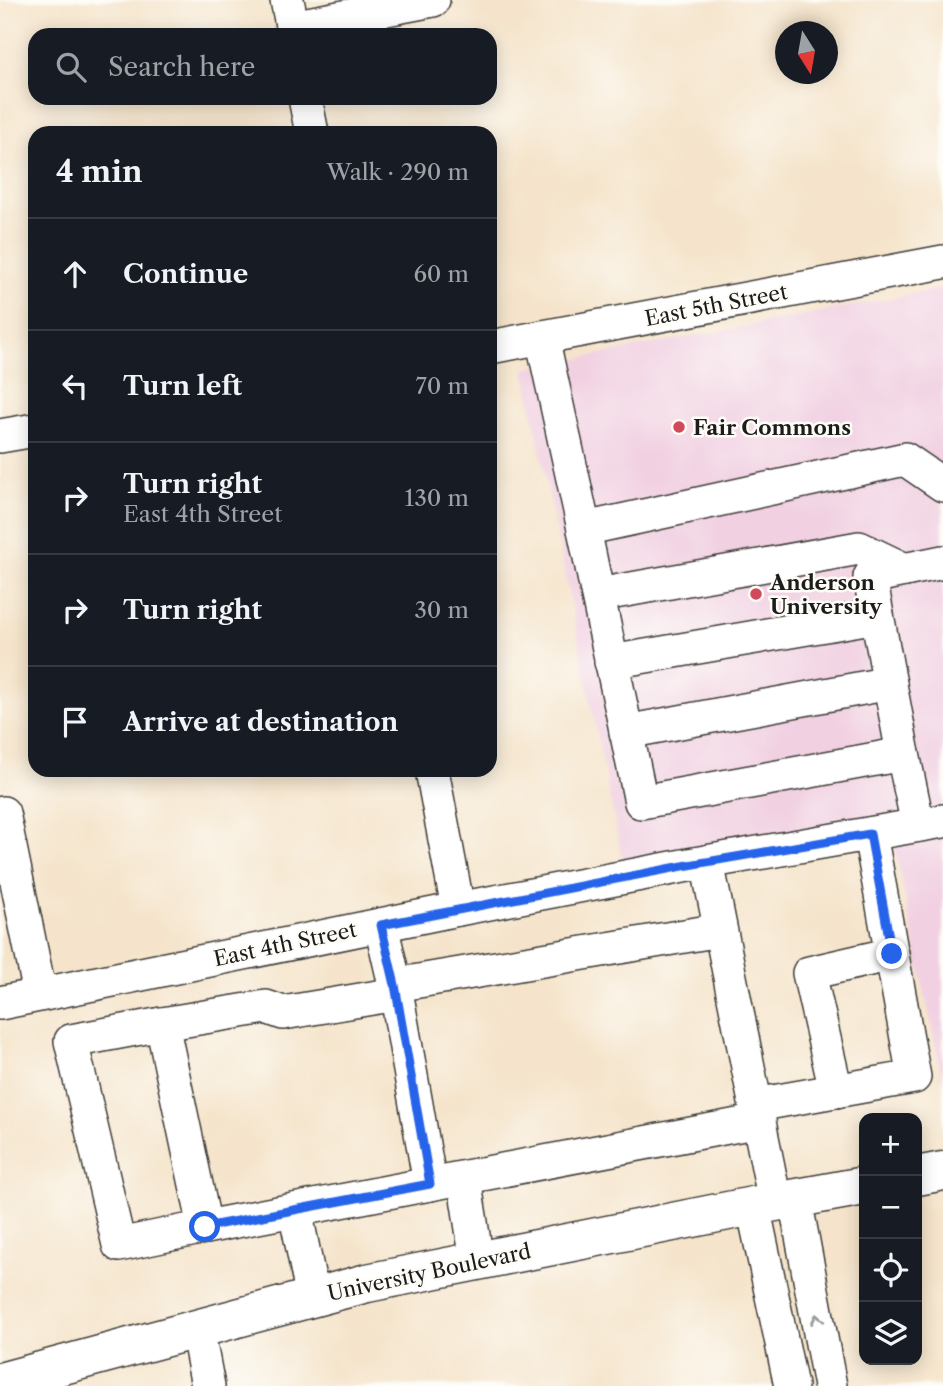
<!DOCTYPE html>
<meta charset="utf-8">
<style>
:root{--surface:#171b24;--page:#242831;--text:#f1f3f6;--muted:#9ea1a6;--line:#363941}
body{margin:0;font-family:"Libre Caslon Text",serif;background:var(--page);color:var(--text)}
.controls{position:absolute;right:21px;bottom:21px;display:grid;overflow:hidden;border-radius:14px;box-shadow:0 4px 18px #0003}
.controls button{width:63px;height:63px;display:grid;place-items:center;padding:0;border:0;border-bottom:2px solid var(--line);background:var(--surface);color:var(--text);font:35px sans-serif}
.compass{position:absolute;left:775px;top:21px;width:63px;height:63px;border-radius:50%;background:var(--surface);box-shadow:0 4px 18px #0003;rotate:169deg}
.stop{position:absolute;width:21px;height:21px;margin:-16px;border:5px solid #2563eb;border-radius:50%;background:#fff}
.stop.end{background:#2563eb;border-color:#fff;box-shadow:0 2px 7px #0008}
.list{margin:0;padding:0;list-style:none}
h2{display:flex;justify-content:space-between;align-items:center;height:91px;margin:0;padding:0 28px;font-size:30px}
h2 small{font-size:23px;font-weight:400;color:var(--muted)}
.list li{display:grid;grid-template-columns:46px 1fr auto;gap:21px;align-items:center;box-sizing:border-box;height:112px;padding:0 28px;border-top:2px solid var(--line)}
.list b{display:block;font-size:26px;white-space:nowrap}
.list p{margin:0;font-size:23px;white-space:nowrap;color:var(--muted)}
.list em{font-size:23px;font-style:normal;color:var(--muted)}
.icon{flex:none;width:38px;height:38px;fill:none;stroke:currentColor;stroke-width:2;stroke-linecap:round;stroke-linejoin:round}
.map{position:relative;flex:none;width:943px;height:1386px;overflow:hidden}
.search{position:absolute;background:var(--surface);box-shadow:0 4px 18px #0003;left:28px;top:28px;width:469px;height:77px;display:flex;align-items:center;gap:18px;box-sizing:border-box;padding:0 24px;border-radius:21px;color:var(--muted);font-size:26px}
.panel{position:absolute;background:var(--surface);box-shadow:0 4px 18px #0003;left:28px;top:126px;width:469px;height:651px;border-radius:21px}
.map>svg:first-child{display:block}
</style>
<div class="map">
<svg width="943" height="1386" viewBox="0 0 943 1386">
<rect width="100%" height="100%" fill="#fdfcf7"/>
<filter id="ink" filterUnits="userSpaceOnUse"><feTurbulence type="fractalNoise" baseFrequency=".0143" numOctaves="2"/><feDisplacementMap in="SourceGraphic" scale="14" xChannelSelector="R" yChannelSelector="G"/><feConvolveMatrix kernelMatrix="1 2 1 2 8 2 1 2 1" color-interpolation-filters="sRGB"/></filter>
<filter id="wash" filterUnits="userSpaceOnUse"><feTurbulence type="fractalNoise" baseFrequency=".00686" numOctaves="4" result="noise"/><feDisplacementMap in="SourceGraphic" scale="28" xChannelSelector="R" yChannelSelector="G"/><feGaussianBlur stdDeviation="1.57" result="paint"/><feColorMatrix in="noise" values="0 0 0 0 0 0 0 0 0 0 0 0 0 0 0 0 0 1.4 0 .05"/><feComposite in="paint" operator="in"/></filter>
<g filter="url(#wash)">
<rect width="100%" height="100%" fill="#f5e4cb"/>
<!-- built -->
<path fill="#f1d0e2" d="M943,288V1082L889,820L623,864L524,369Z"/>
</g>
<g filter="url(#ink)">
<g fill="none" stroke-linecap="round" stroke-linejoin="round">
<!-- minor casing -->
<g stroke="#3d3a36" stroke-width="36">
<g id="minor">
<path d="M287,0L294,35"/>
<path d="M292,27L433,0"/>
<path d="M305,98L312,133"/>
<path d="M542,337L584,529"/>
<path d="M490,347L943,262"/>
<path d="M0,436L35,430"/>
<path d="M598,595L859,548L905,570"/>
<path d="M611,662L877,616"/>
<path d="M626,732L890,683"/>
<path d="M903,754L641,802L584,529L905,459L943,485"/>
<path d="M432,770L458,909"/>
<path d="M3,813L40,994"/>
<path d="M918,825L903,754L870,577L943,562"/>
<path d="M707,862L775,1202"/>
<path d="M381,925L395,985"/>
<path d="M396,994L283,1013L266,1007L162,1024L205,1227L759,1121"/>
<path d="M0,1003L458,909L683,866L943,821"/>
<path d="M162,1024L71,1041L119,1245L205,1227"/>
<path d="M836,1091L809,973L892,954"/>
<path d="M756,1105L914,1077L870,834"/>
<path d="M464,1178L477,1261"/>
<path d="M430,1184L395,985L720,930"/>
<path d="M795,1199L830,1386"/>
<path d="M753,1206L791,1386"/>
<path d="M295,1210L313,1298"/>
<path d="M197,1328L208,1386"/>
</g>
</g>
<!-- major casing -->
<g stroke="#3d3a36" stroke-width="41">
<g id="major">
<path d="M917,1176L943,1171"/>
<path d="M0,1382L367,1283L753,1206L864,1186"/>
</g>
</g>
<!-- minor -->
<use href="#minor" stroke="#fff" stroke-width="33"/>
<!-- major -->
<use href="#major" stroke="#fff" stroke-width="38"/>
</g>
<!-- one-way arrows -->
<defs><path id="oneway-chevron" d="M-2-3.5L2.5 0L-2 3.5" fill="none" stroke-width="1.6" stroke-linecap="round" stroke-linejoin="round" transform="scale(1.75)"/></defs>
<use stroke="#999" href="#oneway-chevron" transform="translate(817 1319) rotate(-101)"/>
</g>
<g fill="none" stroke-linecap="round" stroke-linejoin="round" filter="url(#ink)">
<!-- route -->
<path stroke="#2563eb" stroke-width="9" d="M205,1227L430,1184L395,985L381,925L683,866L870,834L892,954"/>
</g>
<!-- markers -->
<g fill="#d1495b" stroke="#fdfcf7" stroke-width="2.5">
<circle cx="679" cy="427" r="7"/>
<circle cx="756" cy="594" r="7"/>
</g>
<g text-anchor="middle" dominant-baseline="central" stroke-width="5" stroke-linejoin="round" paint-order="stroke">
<!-- street labels -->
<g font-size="21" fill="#1c1c1c" stroke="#fdfcf7">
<text transform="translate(716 305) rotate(-11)">East 5th Street</text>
<text transform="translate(285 944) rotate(-12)">East 4th Street</text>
<text transform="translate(429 1272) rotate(-12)">University Boulevard</text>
</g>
<!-- poi labels -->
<g font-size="21" font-weight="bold" fill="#1c1c1c" stroke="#fdfcf7" text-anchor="start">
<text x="693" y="427">Fair Commons</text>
<text x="770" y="582">Anderson<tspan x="770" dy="24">University</tspan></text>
</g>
</g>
</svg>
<div class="controls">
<button>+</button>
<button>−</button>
<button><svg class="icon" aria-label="locate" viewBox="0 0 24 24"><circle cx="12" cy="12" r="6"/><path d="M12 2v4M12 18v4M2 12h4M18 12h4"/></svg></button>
<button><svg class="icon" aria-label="layers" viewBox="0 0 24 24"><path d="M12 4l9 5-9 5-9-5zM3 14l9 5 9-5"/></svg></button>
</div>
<svg class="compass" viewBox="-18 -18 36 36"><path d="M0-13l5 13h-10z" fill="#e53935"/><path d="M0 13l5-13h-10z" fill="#9ea1a6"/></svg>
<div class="stop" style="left:205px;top:1227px"></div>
<div class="stop end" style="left:892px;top:954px"></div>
<div class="search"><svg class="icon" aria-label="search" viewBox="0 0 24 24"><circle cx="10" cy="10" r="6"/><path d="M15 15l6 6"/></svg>Search here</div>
<section class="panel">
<h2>4 min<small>Walk · 290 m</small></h2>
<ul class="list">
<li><svg class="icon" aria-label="ahead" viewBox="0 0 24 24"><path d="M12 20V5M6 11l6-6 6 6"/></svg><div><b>Continue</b></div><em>60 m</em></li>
<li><svg class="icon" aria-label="left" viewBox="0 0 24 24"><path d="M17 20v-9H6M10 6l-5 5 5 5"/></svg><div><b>Turn left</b></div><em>70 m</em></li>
<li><svg class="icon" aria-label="right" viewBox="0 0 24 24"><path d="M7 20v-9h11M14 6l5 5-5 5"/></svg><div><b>Turn right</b><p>East 4th Street</p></div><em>130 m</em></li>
<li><svg class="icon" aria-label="right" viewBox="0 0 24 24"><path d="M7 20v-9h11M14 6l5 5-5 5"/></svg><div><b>Turn right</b></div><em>30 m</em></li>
<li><svg class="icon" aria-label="arrive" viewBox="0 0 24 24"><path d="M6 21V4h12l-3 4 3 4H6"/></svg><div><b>Arrive at destination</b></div></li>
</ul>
</section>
</div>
